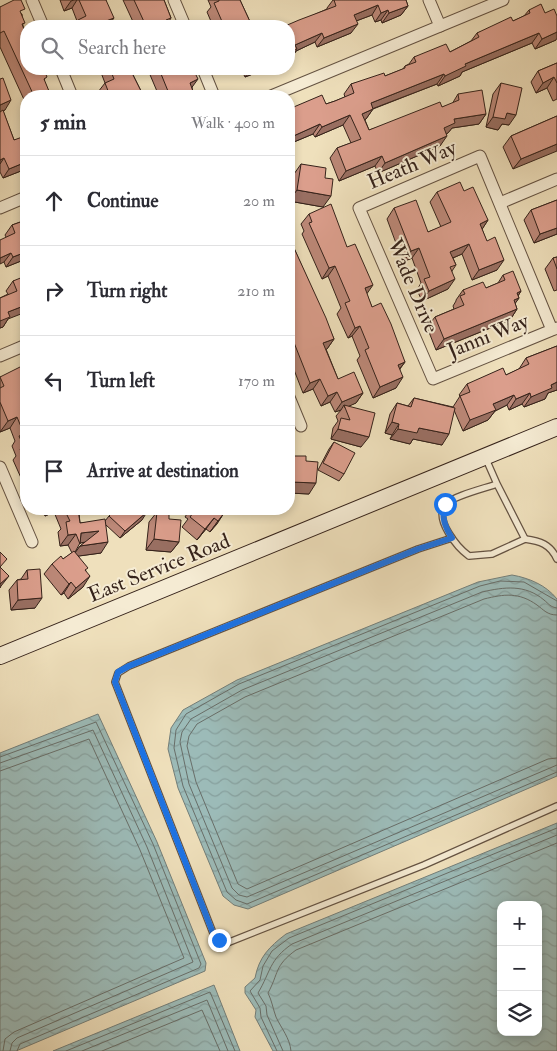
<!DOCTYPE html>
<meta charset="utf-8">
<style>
:root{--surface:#fff;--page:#f2f2f3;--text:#2b2b33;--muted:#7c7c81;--line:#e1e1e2}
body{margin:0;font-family:"IM FELL Double Pica",serif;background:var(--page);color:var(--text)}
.controls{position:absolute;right:15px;bottom:15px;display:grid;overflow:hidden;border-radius:10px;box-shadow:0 2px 8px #0003}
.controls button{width:45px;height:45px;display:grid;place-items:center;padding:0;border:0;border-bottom:1px solid var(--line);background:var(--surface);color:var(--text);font:25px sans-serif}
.stop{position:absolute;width:15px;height:15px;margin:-11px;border:4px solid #1a73e8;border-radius:50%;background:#fff}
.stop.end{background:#1a73e8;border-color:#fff;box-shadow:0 1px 5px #0008}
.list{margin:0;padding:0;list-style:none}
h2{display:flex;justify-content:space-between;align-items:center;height:65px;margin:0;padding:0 20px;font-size:21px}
h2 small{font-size:16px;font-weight:400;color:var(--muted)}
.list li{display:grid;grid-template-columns:32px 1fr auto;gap:15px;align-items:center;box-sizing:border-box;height:90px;padding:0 20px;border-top:1px solid var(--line)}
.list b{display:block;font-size:19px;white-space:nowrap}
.list em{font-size:16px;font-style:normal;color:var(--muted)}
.icon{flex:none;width:28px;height:28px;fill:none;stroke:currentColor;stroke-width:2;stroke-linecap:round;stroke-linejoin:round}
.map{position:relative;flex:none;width:557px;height:1051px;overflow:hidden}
.search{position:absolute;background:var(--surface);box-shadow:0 2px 8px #0003;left:20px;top:20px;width:275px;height:55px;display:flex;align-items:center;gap:12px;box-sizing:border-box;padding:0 18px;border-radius:20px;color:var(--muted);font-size:19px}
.panel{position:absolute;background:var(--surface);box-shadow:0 2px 8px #0003;left:20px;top:90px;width:275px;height:425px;border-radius:20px}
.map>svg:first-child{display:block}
</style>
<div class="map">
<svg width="557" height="1051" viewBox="0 0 557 1051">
<defs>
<pattern id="water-waves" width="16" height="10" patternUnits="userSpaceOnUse" patternTransform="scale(1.25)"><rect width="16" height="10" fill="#9cbbb8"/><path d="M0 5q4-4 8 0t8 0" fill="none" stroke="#87a09e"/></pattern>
</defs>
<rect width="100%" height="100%" fill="#efe0bc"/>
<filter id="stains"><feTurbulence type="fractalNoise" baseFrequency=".004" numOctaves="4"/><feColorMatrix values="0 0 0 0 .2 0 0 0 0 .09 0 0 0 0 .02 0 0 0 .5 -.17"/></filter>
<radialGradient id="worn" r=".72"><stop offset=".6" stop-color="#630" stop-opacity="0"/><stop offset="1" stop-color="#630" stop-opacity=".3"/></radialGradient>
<!-- water -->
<g fill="url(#water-waves)" stroke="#737e79" fill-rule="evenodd">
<path d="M512,575C529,578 546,585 557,599V776L248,909L234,905L223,896L178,788L168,749L171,728L183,710L237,680L478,582Z"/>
<path d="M98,714L157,842L206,963L205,971L16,1051H0V753Z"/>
<path d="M557,823V1051H273L255,1017L256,1010L245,993V987L255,978C259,957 269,947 286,934ZM501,905H538V1032H501Z"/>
<path d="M214,985L240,1051H53Z"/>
</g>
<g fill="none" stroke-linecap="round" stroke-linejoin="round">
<!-- shore -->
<g stroke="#686e69" stroke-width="1">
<path d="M557,601L524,582L500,581L480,586L239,684L186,714L176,730L174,748L183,786L227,892L236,900L247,904L557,772"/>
<path d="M557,608C550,607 549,604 544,600C525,584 504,587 482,592L242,690L191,719L182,732L180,742L189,784L232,888L239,895L247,897L557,765"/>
<path d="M557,615C547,615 544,610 537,605C519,592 504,594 484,599L245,697L197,724L189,736L187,746L196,782L238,884L247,889L548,759L557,758"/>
<path d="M0,757L96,722L153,844L201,964L199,968L20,1044L17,1051"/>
<path d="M0,763L93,730L147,847L193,962L17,1038L12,1043L10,1051"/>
<path d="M0,771L89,739L140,850L184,958L14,1032L5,1039L3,1051"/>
<path d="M66,1051L210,992L235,1051"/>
<path d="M82,1051L207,1000L228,1051"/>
<path d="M102,1051L202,1010L220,1051"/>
<path d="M277,1051L261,1017L260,1008L250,991L260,980L263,966L272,951L289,938L557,828"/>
<path d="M283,1051L267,1015L266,1006L258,993C271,971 269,960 292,944L557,835"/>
<path d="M291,1051C290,1038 281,1028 276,1017C273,1009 272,1001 268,993C279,973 274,966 296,950L557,843"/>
</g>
<!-- lane casing -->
<g stroke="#645242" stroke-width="8">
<g id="lane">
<path d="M486,459L497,484C486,488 453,496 446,504C433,519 458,548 469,556L492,554L525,539L497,484"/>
<path d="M452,538L418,549L129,666L118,673L115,682L213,933L227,943L424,865L557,806"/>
<path d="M525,539C540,541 550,544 557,559"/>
</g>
</g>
<!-- street casing -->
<g stroke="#645242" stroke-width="13">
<g id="street">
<path d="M32,0L43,26"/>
<path d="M174,0L185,26"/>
<path d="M429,0L440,26"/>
<path d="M61,69L72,96"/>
<path d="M203,69L214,96"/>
<path d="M271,96L503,0"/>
<path d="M500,203L557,179"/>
<path d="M0,208L26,197"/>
<path d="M552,330L480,156L359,208L433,379L552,330L557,328"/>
<path d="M0,356L26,345"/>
<path d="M289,397L301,426"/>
<path d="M0,467L32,542"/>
</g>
</g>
<!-- secondary casing -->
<g stroke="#35221a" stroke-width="18">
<path id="secondary" d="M0,656L557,427"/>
</g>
<!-- lane -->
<use href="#lane" stroke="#f5ebd3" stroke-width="5.5"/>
<!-- street -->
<use href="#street" stroke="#f5ebd3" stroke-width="11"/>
<!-- secondary -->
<use href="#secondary" stroke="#f5ebd3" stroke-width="16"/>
</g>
<!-- wall -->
<g fill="#bc8878" stroke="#35221a" fill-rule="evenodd">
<path d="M60,0H106L109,26H74L77,21L72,8L64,11Z"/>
<path d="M123,0H164L171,18L168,23L169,26H135Z"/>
<path d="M208,0H240L252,26H213L207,12L211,7Z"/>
<path d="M333,0H406L408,6L401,15L382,23L381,20L375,22L372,15L356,21L351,33L317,47L315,42L296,51L291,59H289V26L327,9V8Z"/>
<path d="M0,7L22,14L23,26L46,74L44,81L51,96H26V104L0,47Z"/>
<path d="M529,10L556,40L535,49L532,43L462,72L460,76L438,86L437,84L373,109L366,119L365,120L369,130L452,104L458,94L486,114L479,124L452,128L448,133L446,134L440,146L378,173L375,166L339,181L330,158L337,148L351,143L343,125L315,137L313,134L289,144V109L326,104L335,101L345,97L344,94L351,84L385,76L403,69L405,66L409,64L414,57L450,52L471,41L477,33L513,21L524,16Z"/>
<path d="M557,63V99L553,101L547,88L536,93L531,82L538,71Z"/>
<path d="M92,69H130L142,93L146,96H100L98,92L105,83L100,70L94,72Z"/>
<path d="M149,69H193L192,88L194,94L192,96H159L148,70Z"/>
<path d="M241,69H266L245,77Z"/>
<path d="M0,79L5,110L3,111L14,140L26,138V169L3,178L0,172Z"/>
<path d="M501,83L509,125L502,124L498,130L486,127L493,94Z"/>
<path d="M26,108V117L24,111Z"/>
<path d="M557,116L513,169L503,147L511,136Z"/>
<path d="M301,164L325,178L323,207L289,201L294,174Z"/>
<path d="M464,191L488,220L482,229L497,270L472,280L462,254L453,258L456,265L452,271L448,289L422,301L417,290L421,283L412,258L403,262L387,219L394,208L428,232L441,227L430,202L437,192Z"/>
<path d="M557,200V234L534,243L524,220L531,210Z"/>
<path d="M309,214L347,247L372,307L405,362L400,369L396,388L373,398L357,360L360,356L352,336L348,338L337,314L341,308L328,276L322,279L302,234L304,231L301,224Z"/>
<path d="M26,220V259L6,267L4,262L6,237L5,235L12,225Z"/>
<path d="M289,237L334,339L327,349H326L338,379L363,393L356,403L348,406L361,447L331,439L333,428L338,421L336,416L341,410L335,412L330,402L321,406L313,389L303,393L289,357Z"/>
<path d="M557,257V290L554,291L545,269L553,258Z"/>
<path d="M503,275L521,291L518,296L519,298L515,303L517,309L510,320L436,350L427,327L435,317L454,309L453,306L456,301V300L463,290L486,288L498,283Z"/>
<path d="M13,281H25L8,319L3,327L0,328V298L8,294L6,291Z"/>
<path d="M557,346V390L548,393L545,399L524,407L522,404L509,410L507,405L495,411L488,420L463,431L454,410L442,445L413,439L410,444L390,439L392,435L385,433L390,414L397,403L408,406L414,398L453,407L460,396L459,395L467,384L506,375L519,369L526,358Z"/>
<path d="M26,375V378L24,381L26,387V489L13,460L16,456L12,446L15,441L10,428L0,432V377Z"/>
<path d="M334,442L344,474L339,481L318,470L329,449Z"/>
<path d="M293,456L306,461L309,494L289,493V462Z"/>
<path d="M41,509H84L82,512L79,513L80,523L105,521L109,516L142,520L120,538L106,525L101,553L78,556L86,571L83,587L68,599L64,593L61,595L44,574L52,564L63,559L72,553L68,545L60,546L58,532L61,529L54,512L45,516ZM85,542L80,546L75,553V552L80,543Z"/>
<path d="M190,509H218L224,513L210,532L206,529L197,540L182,527L188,519L185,517Z"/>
<path d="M157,512L179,542L171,552L146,550L149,522Z"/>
<path d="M27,570L35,608L11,610L9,590L17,580L21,579Z"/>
</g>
<!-- shaded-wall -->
<g fill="#996f62" stroke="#35221a">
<path d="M74,0H77L72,8L64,11L71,1Z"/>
<path d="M378,5L372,15L348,24L354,15Z"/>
<path d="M408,6L401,15L382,23L389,13Z"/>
<path d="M388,10L381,20L375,22L381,13Z"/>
<path d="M114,18L108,26L106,21Z"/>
<path d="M358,24L351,33L317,47L324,38Z"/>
<path d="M557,32V38L556,40L535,49L542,39Z"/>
<path d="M322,33L315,42L296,51L291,59H289V53L295,45Z"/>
<path d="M539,33L532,43L462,72L460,76L438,86L445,76L465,64Z"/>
<path d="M48,69H50L44,77V70Z"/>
<path d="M96,69H100L94,72Z"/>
<path d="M251,69H266L245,77Z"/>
<path d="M444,74L437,84L364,112L371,103Z"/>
<path d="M554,77L547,88L536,93L543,83Z"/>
<path d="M198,79L190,90V83Z"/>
<path d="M11,100L5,110L0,112V105Z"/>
<path d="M373,109L366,119L355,124L362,114Z"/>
<path d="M507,113L516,115L509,125L502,124L498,130L486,127L493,117Z"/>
<path d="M486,114L479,124L452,128L448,133L437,138L444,128L454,119Z"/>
<path d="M350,115L343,125L315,137L322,127Z"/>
<path d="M320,124L313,134L289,144V138Z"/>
<path d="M447,136L440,146L378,173L385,163Z"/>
<path d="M557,144V151L513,169L521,159Z"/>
<path d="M382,156L375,166L339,181L346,171Z"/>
<path d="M4,158L0,164V160Z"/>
<path d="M26,162V169L3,178L9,169Z"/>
<path d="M297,190L331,196L323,207L289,201Z"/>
<path d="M488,220L481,231L480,224Z"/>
<path d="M557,228V234L534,243L540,234Z"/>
<path d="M469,244L462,254L443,262L450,252Z"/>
<path d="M419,248L412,258L403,262L411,251Z"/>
<path d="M26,252V259L6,267L13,257Z"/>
<path d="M11,253L4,262L0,264V258Z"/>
<path d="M504,260L497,270L472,280L479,270Z"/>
<path d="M335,266L328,276L322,279L329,268Z"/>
<path d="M455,279L448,289L422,301L429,291Z"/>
<path d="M373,285L366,295L365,288Z"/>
<path d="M521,291L516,299L519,298L512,308L506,311L517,293Z"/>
<path d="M26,305V312L8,319L3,327L0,328V321L8,312Z"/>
<path d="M517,309L510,320L436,350L444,339Z"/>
<path d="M360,326L352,336L348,338L355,328Z"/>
<path d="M334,339L327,349L317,353L323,343Z"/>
<path d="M405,362L397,372L398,365Z"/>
<path d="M403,377L396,388L373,398L380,387Z"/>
<path d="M320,379L313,389L303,393L310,383Z"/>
<path d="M557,382V390L548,393L545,399L524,407L531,397L551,385Z"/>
<path d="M337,392L330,402L321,406L328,396Z"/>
<path d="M363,393L356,403L345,408L344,405L341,410L335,412L342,402Z"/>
<path d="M530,393L522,404L509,410L516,399Z"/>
<path d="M514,395L507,405L495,411L488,420L463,431L470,420L493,404Z"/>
<path d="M17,417L10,428L0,432L8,421Z"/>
<path d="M392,422L399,424L392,435L385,433Z"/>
<path d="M419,428L449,434L442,445L413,439L410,444L390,439L398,429Z"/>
<path d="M338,429L369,437L361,447L331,439Z"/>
<path d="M291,482L316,483L309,494L289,493V485Z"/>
<path d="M50,509H56L54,512L45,516Z"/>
<path d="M77,509H84L82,512L71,517Z"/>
<path d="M147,512L142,520L120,538L125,531Z"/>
<path d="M224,513L217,524L210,532L218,521Z"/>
<path d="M214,518L206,529L197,540L205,529Z"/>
<path d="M99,531L92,541L80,543L81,533Z"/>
<path d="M76,534L68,545L60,546L68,535Z"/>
<path d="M154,539L179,542L171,552L146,550Z"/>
<path d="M108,542L101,553L72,557L80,546Z"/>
<path d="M9,576L1,586L0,588V584Z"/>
<path d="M90,576L83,587L68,599L76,588Z"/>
<path d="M71,582L64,593L61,595L69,584Z"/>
<path d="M42,598L35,608L11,610L18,600Z"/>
</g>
<!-- building -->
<g fill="#db9e8c" stroke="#35221a">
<path d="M14,0H21L25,9L20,11L25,23L22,24L26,35V69H48L44,70L47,77L44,79L51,96H34L4,31L0,33V7Z"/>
<path d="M79,0H106L114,18L106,21L109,26H81L78,20L86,16Z"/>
<path d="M134,0H164L171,18L166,20L169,26H146Z"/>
<path d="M219,0H240L252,26H224L214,3L219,1Z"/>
<path d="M334,0H406L408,6L389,13L388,10L381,13L378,5L354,15L358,24L324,38L322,33L295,45L297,49L289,53V26H285L299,20L336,6Z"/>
<path d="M541,4L545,13L554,9L557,16V32L542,39L539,33L465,64L466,66L445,76L444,74L371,103L373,109L362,114L369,130L440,102L442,107L459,100L458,94L482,90L486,114L454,119L455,123L444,128L447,136L385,163L382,156L346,171L337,148L361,139L350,115L322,127L320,124L289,138V114H290L289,109L322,95L326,104L335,101L354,93L351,84L384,73L385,76L405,68V66L416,62L414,57L446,44L450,52L479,37L477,33L511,17L513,21L530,13L529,10Z"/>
<path d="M557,63V83L554,77L543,83L538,71Z"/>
<path d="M110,69H130L142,93L145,92L146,96H110L105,83L114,79Z"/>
<path d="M159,69H193L198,79L190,83L194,94L187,96H170Z"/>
<path d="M3,78L11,100L0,105V79Z"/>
<path d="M501,83L522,88L516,115L507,113L505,119L493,117Z"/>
<path d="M3,110L14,140L25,136L26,138V162L9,169L4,158L0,160V112Z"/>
<path d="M557,116V144L521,159L511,136Z"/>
<path d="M301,164L326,168L325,178L333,179L331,196L297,190Z"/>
<path d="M460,182L464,191L473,187L488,220L480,224L487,241L495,237L504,260L479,270L469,244L450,252L456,265L450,267L455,279L429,291L424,279L430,277L419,248L411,251L394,208L416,200L428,232L451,222L437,192Z"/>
<path d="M557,200V228L540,234L531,210Z"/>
<path d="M331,204L347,247L355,244L373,285L365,288L372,307L381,303L391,324L405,362L398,365L403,377L380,387L365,350L369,348L360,326L355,328L345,303L350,301L335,266L329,268L309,223L312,222L309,214Z"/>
<path d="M26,220V252L13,257L11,253L0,258V240L15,233L12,225Z"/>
<path d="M289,237L326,318L334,339L323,343L338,379L354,372L363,393L342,402L337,392L328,396L320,379L310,383L289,330Z"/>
<path d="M557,257V269L553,258Z"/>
<path d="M513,271L521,291L517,293L519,298L514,300L517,309L444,339L435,317L464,305L460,296L465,294L463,290L483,282L486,288L505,280L503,275Z"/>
<path d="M23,277L25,281H26V305L8,312L10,317L0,321V298L17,291L13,281Z"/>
<path d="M557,346V382L551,385L552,388L531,397L530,393L516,399L514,395L493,404L496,410L470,420L460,396L470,392L467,384L503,368L506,375L529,364L526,358Z"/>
<path d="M22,366L26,375V377L23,379L26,387V462L20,449L24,447L19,436L24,434L17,417L8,421L0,402V388L4,386L0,377Z"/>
<path d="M414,398L455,408L449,434L419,428L417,433L398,429L399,424L392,422L397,403L411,407Z"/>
<path d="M344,405L375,413L369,437L338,429L341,418L350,420Z"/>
<path d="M334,442L355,453L344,474L323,463Z"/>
<path d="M293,456H306V461L318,462L316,483L291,482Z"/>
<path d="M64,509H78L80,523L105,519L108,542L80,546L99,531L81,533L80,544L76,534L68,535L66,522L70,521Z"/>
<path d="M116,509H143L147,512L125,531L109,516Z"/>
<path d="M196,509H218L224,513L218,521L214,518L205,529L190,517Z"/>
<path d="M157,512L169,513V519L181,520L179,542L154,539Z"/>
<path d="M74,551L88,568L85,570L90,576L76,588L71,582L69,584L52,564L61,556L63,559Z"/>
<path d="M0,552L7,559L0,567Z"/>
<path d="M0,567L9,576L0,584Z"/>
<path d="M40,569L42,598L18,600L17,580L28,579L27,570Z"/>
</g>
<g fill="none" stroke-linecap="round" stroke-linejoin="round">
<!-- route -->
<path stroke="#1a73e8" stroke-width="6" d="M219,940L213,933L115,682L118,672L129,666L418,549L452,538C445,527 441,517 445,504"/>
</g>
<g text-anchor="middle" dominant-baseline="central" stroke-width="4" stroke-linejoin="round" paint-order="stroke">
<!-- street labels -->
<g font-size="21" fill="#35221a" stroke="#f5ebd3">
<text transform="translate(412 165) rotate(-23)">Heath Way</text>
<text transform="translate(413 286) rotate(67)">Wade Drive</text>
<text transform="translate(488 336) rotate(-22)">Janni Way</text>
<text transform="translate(159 568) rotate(-22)">East Service Road</text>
</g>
</g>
<rect width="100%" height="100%" filter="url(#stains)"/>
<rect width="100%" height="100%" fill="url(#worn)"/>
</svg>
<div class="controls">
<button>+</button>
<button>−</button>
<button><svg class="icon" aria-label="layers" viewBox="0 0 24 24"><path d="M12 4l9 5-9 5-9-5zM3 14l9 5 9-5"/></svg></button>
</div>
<div class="stop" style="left:445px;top:504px"></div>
<div class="stop end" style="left:219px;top:940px"></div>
<div class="search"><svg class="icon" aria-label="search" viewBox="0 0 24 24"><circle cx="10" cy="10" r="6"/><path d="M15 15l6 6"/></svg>Search here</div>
<section class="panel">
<h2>5 min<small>Walk · 400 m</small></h2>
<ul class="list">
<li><svg class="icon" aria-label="ahead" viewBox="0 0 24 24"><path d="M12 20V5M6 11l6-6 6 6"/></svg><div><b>Continue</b></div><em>20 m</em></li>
<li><svg class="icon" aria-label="right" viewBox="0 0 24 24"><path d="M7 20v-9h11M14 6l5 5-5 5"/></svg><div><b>Turn right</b></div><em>210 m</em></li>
<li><svg class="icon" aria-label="left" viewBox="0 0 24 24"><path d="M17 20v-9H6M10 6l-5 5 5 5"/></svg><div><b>Turn left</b></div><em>170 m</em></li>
<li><svg class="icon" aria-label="arrive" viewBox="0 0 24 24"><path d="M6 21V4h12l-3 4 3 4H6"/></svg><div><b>Arrive at destination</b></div></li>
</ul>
</section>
</div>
